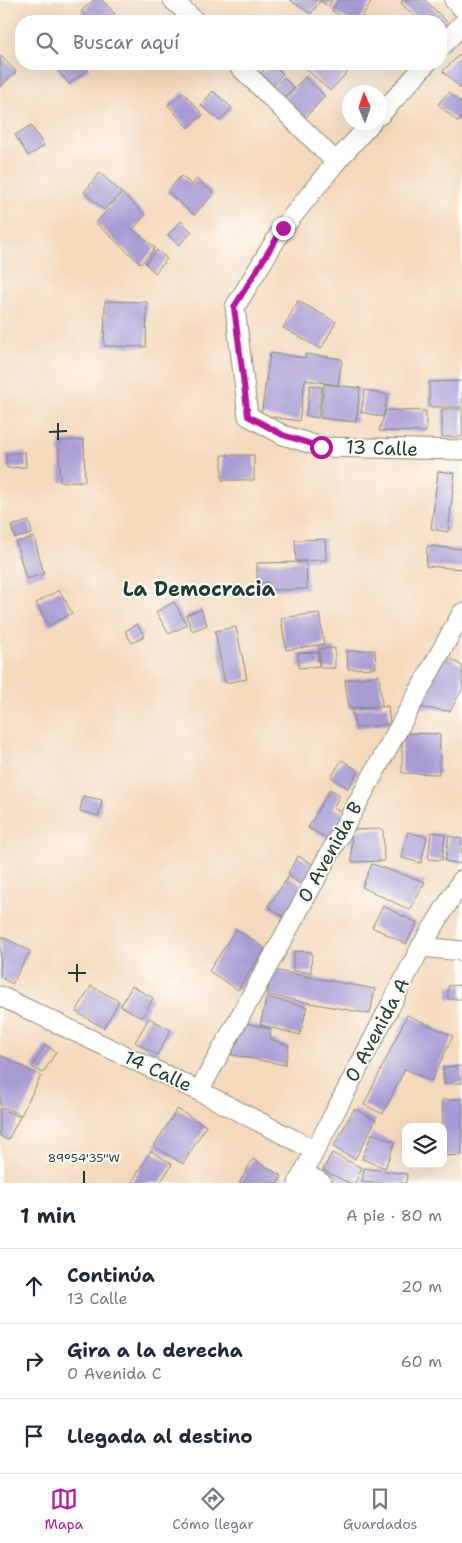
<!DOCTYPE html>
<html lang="es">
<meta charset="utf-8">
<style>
:root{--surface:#fff;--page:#f2f2f3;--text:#1f2937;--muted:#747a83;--line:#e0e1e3;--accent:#b5179e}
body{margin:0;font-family:"Shantell Sans",sans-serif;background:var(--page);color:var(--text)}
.controls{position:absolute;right:15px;bottom:15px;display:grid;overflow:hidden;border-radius:10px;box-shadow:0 5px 20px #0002}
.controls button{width:45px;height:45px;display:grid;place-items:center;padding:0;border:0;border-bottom:1px solid var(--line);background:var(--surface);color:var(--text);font:25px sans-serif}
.compass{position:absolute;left:342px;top:85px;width:45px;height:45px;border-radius:50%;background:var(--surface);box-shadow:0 5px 20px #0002;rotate:358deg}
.stop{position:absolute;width:15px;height:15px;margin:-11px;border:4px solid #b5179e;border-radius:50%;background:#fff}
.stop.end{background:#b5179e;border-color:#fff;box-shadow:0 1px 5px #0008}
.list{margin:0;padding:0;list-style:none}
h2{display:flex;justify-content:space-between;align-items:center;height:65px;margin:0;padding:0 20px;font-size:21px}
h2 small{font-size:16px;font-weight:400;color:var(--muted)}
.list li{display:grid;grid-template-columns:32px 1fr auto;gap:15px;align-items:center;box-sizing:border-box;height:75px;padding:0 20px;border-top:1px solid var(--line)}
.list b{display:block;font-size:19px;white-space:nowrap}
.list p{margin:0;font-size:16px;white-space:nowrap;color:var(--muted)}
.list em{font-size:16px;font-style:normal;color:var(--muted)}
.icon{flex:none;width:28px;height:28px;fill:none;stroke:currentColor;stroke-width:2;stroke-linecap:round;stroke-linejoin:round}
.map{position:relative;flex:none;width:462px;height:1183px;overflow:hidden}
.search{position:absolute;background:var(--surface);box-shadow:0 5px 20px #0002;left:15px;right:15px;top:15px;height:55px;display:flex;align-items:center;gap:12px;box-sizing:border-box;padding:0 18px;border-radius:20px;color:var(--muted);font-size:19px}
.sheet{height:290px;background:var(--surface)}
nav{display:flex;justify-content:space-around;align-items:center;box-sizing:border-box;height:70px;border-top:1px solid var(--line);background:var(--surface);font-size:14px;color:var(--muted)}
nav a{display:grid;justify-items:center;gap:2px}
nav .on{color:var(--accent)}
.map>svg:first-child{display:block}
</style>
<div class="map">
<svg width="462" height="1183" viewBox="0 0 462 1183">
<rect width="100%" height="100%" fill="#fdfcf7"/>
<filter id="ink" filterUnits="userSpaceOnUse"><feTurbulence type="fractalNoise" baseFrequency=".02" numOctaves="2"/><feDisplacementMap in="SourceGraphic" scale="10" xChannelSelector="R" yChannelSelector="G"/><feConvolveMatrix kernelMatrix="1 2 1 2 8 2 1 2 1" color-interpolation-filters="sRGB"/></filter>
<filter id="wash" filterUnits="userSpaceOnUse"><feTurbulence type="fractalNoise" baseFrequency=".0096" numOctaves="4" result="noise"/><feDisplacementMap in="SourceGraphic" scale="20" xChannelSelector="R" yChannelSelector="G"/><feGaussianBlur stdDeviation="1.12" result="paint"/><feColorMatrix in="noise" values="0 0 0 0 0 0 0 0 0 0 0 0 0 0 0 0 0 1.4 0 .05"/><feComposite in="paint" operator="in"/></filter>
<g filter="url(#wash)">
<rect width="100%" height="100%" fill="#f4d9bc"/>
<g id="blocks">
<!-- building -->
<g fill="#a89bd4">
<path d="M94,0H102L115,14L107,21H90L81,11Z"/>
<path d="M290,0H332L328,6L320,1L311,14Z"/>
<path d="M338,0H372L359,21H350L332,11Z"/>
<path d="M403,0H425L449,24L441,32V21H411L415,17L401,3Z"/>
<path d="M462,52V90L443,71Z"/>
<path d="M0,55L16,72L0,87Z"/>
<path d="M53,64H85L89,69L69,84Z"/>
<path d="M270,64H273L283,74L269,88L258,76Z"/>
<path d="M301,64H355L330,91Z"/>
<path d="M284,77L294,88L283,98L273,87Z"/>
<path d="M305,77L325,96L303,120L283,101Z"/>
<path d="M213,91L232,108L220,121L201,105Z"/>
<path d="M183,92L203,115L188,128L168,105Z"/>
<path d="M449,92L462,104V117L458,122L438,104Z"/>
<path d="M31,125L44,146L28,156L15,135Z"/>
<path d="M100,173L121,192L104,210L84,192Z"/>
<path d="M181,176L192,185L197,179L214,193L194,215L167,192Z"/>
<path d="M122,193L146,215L133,229L155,248L141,264L96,223Z"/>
<path d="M181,221L192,232L179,245L168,235Z"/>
<path d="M157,250L167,259L155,273L145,263Z"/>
<path d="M105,301L147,302L146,347L104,346Z"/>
<path d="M298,301L336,322L321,349L283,328Z"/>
<path d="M270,353L305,358L306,354L342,359L338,385L305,380L299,421L261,415Z"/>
<path d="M462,381V407H429V382Z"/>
<path d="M324,384L360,388L356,422L320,418Z"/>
<path d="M310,385L322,387L318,418L306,416Z"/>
<path d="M365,390L388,395L383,417L361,412Z"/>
<rect x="442" y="409" width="20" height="28"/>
<path d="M386,410L426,411V432L379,431Z"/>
<path d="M84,440L85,481L60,482L59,441Z"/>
<path d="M25,452L26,467L7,468L6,454Z"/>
<rect x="222" y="455" width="32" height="25"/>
<path d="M438,471L455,473L448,532L431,529Z"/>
<path d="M29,521L32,534L15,538L11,526Z"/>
<path d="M34,537L44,574L26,579L16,542Z"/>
<path d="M325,539L326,560L296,561L295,540Z"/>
<path d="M427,546L462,549V569L426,566Z"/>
<path d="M306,562L307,589L268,590V582L257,583V563Z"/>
<path d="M59,590L72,613L49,626L36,603Z"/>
<path d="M174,602L187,625L169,634L156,612Z"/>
<path d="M201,609L207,625L192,631L186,615Z"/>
<path d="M319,613L324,644L286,650L281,618Z"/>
<path d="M137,624L144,636L132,643L125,631Z"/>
<path d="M236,627L247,679L225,683L215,631Z"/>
<path d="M335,648V668H320L319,649Z"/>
<path d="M375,650L376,668L348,669L347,651Z"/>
<path d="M318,652L319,666L299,668L298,653Z"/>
<path d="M444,654L462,666V690L450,711L414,707Z"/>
<path d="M379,675L382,705L349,709L345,680Z"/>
<path d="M388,706L390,724L355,728L352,710Z"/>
<path d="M402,733L440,734L439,774L402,773Z"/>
<path d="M342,760L359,771L348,788L331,777Z"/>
<path d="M330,789L340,795L333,808L347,815L332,841L308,828Z"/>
<path d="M83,796L102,800L99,816L80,811Z"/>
<path d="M383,829L384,861L352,862L351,830Z"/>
<path d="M408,832L427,837L421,863L402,858Z"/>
<path d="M431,832L445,834L442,860L428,859Z"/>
<path d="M449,836L462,839L461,864L445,861Z"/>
<path d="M298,856L318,867L308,884L288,873Z"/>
<path d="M372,864L425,882L410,910L362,887Z"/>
<path d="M289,876L307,889L286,919L268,906Z"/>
<path d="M383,906L417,923L406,944L372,927Z"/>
<path d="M236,929L265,948L238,990L209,971Z"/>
<path d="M1,936L30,951L12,984L0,977Z"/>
<path d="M294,951L312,952L311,972L293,971Z"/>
<path d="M272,970L375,989L370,1014L267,995Z"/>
<path d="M462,985V999H448V986Z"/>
<path d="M91,986L119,1001L104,1028L76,1012Z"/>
<path d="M132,986L153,998L142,1018L121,1006Z"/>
<path d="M267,997L307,1007L300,1035L260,1025Z"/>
<path d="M407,1015L453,1036L431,1081L405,1069L383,1114L364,1105Z"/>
<path d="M149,1018L171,1030L157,1055L135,1042Z"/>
<path d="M242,1022L271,1029L270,1039L289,1046L285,1065L228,1054Z"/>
<path d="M45,1045L56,1052L43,1073L32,1067Z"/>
<path d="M0,1055L41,1076L21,1115L0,1105Z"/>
<path d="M462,1066V1083L444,1084L443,1067Z"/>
<path d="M462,1099V1155L444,1156L442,1100Z"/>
<path d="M0,1108L20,1117L8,1140L0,1136Z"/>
<path d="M177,1109L206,1126L183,1164L154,1146Z"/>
<path d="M354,1109L376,1120L355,1159L333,1147Z"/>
<path d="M372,1133L395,1142L385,1168L362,1159Z"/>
<path d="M151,1151L172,1164L160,1183H131Z"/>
<path d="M332,1153L362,1168L355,1183H349L323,1170Z"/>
<path d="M253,1159L282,1176L278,1183H239Z"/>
<path d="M364,1168L407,1174L406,1183H362Z"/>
</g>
</g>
</g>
<g filter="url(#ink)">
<use href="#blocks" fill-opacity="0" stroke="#8a8b78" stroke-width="1"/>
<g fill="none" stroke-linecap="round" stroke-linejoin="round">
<!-- street casing -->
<g stroke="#8a8b78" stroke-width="21">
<g id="street">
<path d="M173,0L195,21"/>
<path d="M454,0L462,8"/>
<path d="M441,47L462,24"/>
<path d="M237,64L336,162"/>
<path d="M380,115L426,64"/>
<path d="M372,122L336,162L283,228L235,307L248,416L283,435L321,447L462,450"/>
<path d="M421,947L462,951"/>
<path d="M0,996L199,1091L314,1150"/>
<path d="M199,1091L462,613"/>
<path d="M304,1173L322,1183"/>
<path d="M298,1183L421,947L462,880"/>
</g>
</g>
<!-- street -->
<use href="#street" stroke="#fff" stroke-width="19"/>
</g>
</g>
<g fill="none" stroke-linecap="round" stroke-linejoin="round" filter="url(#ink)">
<!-- route -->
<path stroke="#b5179e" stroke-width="6" d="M283,228L234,307L248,416L283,435L321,447"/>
</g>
<!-- ticks -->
<path fill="none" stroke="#1f3d34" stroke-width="2" d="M58,423V440M49,432L67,431M77,964V982M68,973H86M84,1171V1183"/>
<g text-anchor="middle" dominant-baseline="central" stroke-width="4" stroke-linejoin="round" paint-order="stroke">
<!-- street labels -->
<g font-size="19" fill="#1f3d34" stroke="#fdfcf7">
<text transform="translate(382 448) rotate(2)">13 Calle</text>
<text transform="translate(330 852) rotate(-61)">0 Avenida B</text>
<text transform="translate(377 1030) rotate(-62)">0 Avenida A</text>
<text transform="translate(158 1071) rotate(25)">14 Calle</text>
</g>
<!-- neighbourhood labels -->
<g font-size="20" font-weight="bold" fill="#1f3d34" stroke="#fdfcf7">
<text x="199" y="589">La Democracia</text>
</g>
</g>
<g font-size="12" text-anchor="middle" fill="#1f3d34" stroke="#fdfcf7" stroke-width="4" stroke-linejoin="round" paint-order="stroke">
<text x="84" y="1162">89°54'35"W</text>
</g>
</svg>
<div class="controls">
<button><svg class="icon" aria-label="layers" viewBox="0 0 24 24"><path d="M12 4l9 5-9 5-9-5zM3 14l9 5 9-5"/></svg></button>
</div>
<svg class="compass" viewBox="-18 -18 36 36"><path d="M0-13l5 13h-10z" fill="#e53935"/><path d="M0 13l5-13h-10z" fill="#747a83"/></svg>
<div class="stop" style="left:321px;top:447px"></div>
<div class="stop end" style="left:283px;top:228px"></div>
<div class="search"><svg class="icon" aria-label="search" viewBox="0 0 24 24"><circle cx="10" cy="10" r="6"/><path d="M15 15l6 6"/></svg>Buscar aquí</div>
</div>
<section class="sheet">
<h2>1 min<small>A pie · 80 m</small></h2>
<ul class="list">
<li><svg class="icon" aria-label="ahead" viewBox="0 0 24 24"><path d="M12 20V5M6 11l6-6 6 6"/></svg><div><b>Continúa</b><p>13 Calle</p></div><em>20 m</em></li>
<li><svg class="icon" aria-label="right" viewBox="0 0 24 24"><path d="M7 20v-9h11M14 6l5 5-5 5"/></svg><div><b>Gira a la derecha</b><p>0 Avenida C</p></div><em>60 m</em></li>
<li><svg class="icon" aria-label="arrive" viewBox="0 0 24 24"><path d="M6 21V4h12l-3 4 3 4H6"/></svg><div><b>Llegada al destino</b></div></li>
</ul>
</section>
<nav>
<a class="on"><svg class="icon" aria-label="map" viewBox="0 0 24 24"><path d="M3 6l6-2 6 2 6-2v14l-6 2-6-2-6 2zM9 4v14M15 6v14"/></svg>Mapa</a>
<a><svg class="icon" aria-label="directions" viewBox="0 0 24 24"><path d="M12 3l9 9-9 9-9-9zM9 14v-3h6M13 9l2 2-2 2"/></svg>Cómo llegar</a>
<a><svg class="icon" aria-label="saved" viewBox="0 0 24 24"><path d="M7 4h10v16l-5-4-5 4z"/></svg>Guardados</a>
</nav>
